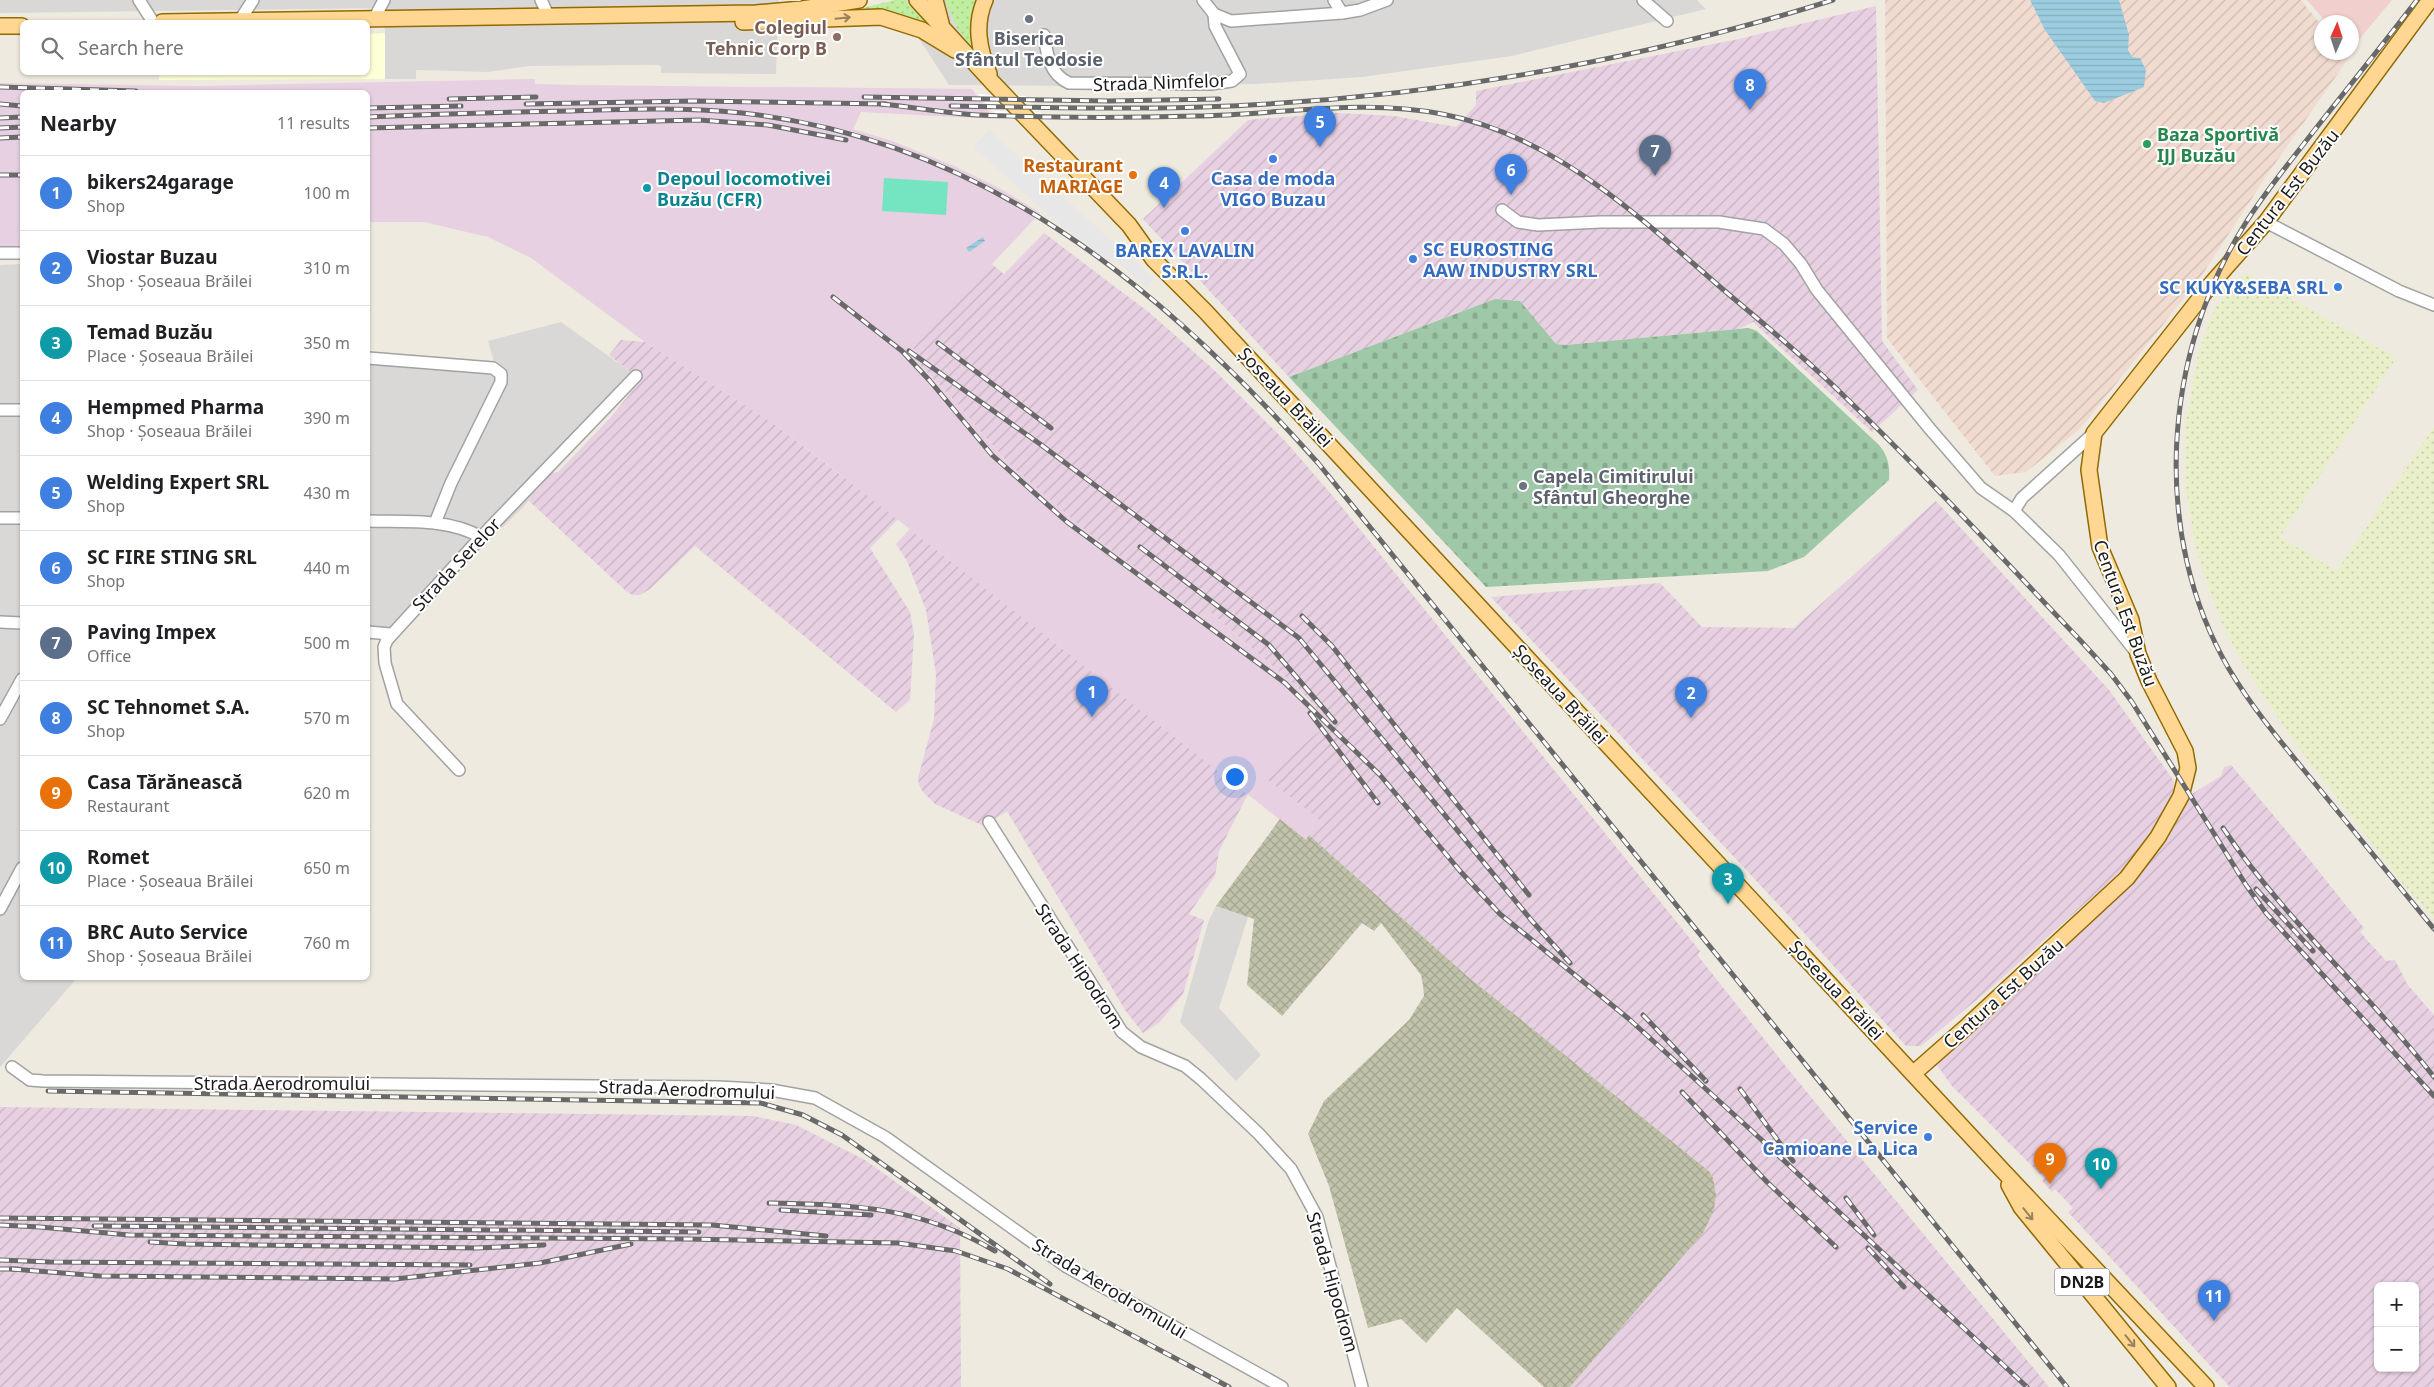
<!DOCTYPE html>
<meta charset="utf-8">
<style>
:root{--surface:#fff;--page:#f2f2f2;--text:#202124;--muted:#757577;--line:#e0e0e0;--accent:#db2777}
body{margin:0;font-family:"Noto Sans",sans-serif;background:var(--page);color:var(--text)}
.controls{position:absolute;right:15px;bottom:15px;display:grid;overflow:hidden;border-radius:8px;box-shadow:0 1px 4px #0004}
.controls button{width:45px;height:45px;display:grid;place-items:center;padding:0;border:0;border-bottom:1px solid var(--line);background:var(--surface);color:var(--text);font:25px sans-serif}
.compass{position:absolute;left:2314px;top:15px;width:45px;height:45px;border-radius:50%;background:var(--surface);box-shadow:0 1px 4px #0004;rotate:3deg}
.you{position:absolute;left:1234px;top:776px;width:18px;height:18px;margin:-12px;border:4px solid #fff;border-radius:50%;background:#1a73e8;box-shadow:0 0 0 8px #1a73e833}
.badge{display:grid;place-items:center;width:32px;height:32px;border-radius:50%;background:var(--accent);color:#fff;font-size:16px;font-weight:700}
.pin{position:absolute;translate:-50% -41px;filter:drop-shadow(0 1px 2px #0008)}
.pin::after{content:'';position:absolute;top:26px;width:18px;height:15px;background:inherit;clip-path:polygon(0 0,100% 0,50% 100%)}
.list{margin:0;padding:0;list-style:none}
h2{display:flex;justify-content:space-between;align-items:center;height:65px;margin:0;padding:0 20px;font-size:21px}
h2 small{font-size:16px;font-weight:400;color:var(--muted)}
.list li{display:grid;grid-template-columns:32px 1fr auto;gap:15px;align-items:center;box-sizing:border-box;height:75px;padding:0 20px;border-top:1px solid var(--line)}
.list b{display:block;font-size:19px;white-space:nowrap}
.list p{margin:0;font-size:16px;white-space:nowrap;color:var(--muted)}
.list em{font-size:16px;font-style:normal;color:var(--muted)}
.icon{flex:none;width:28px;height:28px;fill:none;stroke:currentColor;stroke-width:2;stroke-linecap:round;stroke-linejoin:round}
.map{position:relative;flex:none;width:2434px;height:1387px;overflow:hidden}
.search{position:absolute;background:var(--surface);box-shadow:0 1px 4px #0004;left:20px;top:20px;width:350px;height:55px;display:flex;align-items:center;gap:12px;box-sizing:border-box;padding:0 18px;border-radius:8px;color:var(--muted);font-size:19px}
.panel{position:absolute;background:var(--surface);box-shadow:0 1px 4px #0004;left:20px;top:90px;width:350px;height:890px;border-radius:8px}
.map>svg:first-child{display:block}
</style>
<div class="map">
<svg width="2434" height="1387" viewBox="0 0 2434 1387">
<defs>
<pattern id="industrial-furrows" width="10" height="10" patternUnits="userSpaceOnUse" patternTransform="scale(1.25)"><rect width="10" height="10" fill="#e7d0e2"/><path d="M-1 1l2-2M0 10L10 0M9 11l2-2" fill="none" stroke="#c6b2c1"/></pattern>
<pattern id="military-furrows" width="10" height="10" patternUnits="userSpaceOnUse" patternTransform="scale(1.25)"><rect width="10" height="10" fill="#f1dbd0"/><path d="M-1 1l2-2M0 10L10 0M9 11l2-2" fill="none" stroke="#cebbb2"/></pattern>
<pattern id="construction-cross-hatch" width="8" height="8" patternUnits="userSpaceOnUse" patternTransform="scale(1.25)"><rect width="8" height="8" fill="#c1c2aa"/><path d="M0 0l8 8M0 8l8-8" fill="none" stroke="#a5a692"/></pattern>
<pattern id="farmland-dots" width="8" height="8" patternUnits="userSpaceOnUse" patternTransform="scale(1.25)"><rect width="8" height="8" fill="#e9efc8"/><path d="M2 2h.1M6 6h.1" fill="none" stroke="#c7ccab" stroke-width="1.8" stroke-linecap="round"/></pattern>
<pattern id="grass-dots" width="8" height="8" patternUnits="userSpaceOnUse" patternTransform="scale(1.25)"><rect width="8" height="8" fill="#c1ed9f"/><path d="M2 2h.1M6 6h.1" fill="none" stroke="#a5cb88" stroke-width="1.8" stroke-linecap="round"/></pattern>
<pattern id="cemetery-stones" width="16" height="16" patternUnits="userSpaceOnUse" patternTransform="scale(1.25)"><rect width="16" height="16" fill="#9ec8a7"/><path d="M2 7V4a2 2 0 0 1 4 0v3zM10 15v-3a2 2 0 0 1 4 0v3z" fill="#88ab8f"/></pattern>
<pattern id="water-rules" width="6" height="5" patternUnits="userSpaceOnUse" patternTransform="scale(1.25)"><rect width="6" height="5" fill="#9bccdf"/><path d="M0 2.5h6" fill="none" stroke="#85afbf"/></pattern>
</defs>
<rect width="100%" height="100%" fill="#eeeadf"/>
<!-- residential -->
<g fill="#d9d8d7">
<path d="M0,0H779L776,74L661,73V66L657,65L529,66L488,72L416,70V79H385V8L0,13Z"/>
<path d="M894,0H1697L1706,9L1512,56L1362,77L1257,84L1073,86L949,85Z"/>
<path d="M22,264V978H77L0,1067V265Z"/>
<path d="M561,322L635,375L525,505L402,628L368,641V352L494,362L488,341Z"/>
<path d="M1216,906L1248,917L1219,1008L1261,1055L1236,1081L1180,1022L1209,920Z"/>
</g>
<!-- commercial -->
<path fill="#f1cfcc" d="M2307,0H2392L2352,48V22H2326Z"/>
<!-- industrial -->
<g fill="url(#industrial-furrows)" fill-rule="evenodd">
<path d="M1876,6L1882,341L1918,390L1872,432L1753,322L1739,329L1565,345L1556,344L1520,301L1495,299L1289,377L1143,219L1248,120L1337,113L1394,116L1456,127L1476,105V91L1739,39Z"/>
<path d="M1044,233L1151,314L1213,369L1286,442L1337,501L1700,951L1698,956L1792,1074L2049,1387H1570L1703,1233L1716,1194L1713,1178L1710,1172L1467,976L1309,835L1318,819L1267,780L1281,762L1330,722L1297,687L1209,611L1203,618L1087,532L1008,463L951,397L914,359L918,353L912,348L992,264L1004,274Z"/>
<path d="M621,340L645,342L773,423L898,519L870,548L910,612L914,634L910,700L896,712L695,546L650,589L640,595H633L627,592L528,500L552,473L558,472L568,462L612,416L641,380L609,355Z"/>
<path d="M1936,501L2109,690L2174,781L2173,792L2153,830L2128,865L1992,987L1921,1046H1906L1777,903L1491,597L1660,583L1702,627L1794,628Z"/>
<path d="M910,529L1248,794L1219,851L1215,876L1189,914L1204,920L1183,994L1159,1023L1143,1033L1125,1010L1007,811L984,826L935,804L923,792L919,785L918,778L934,719L936,674L926,610L907,561L896,544Z"/>
<path d="M2231,765L2285,829L2364,928L2360,932L2386,961L2395,960L2407,984L2434,1015V1387H2230L2068,1212L2073,1208L2055,1189L2052,1192L2042,1181L2044,1178L1952,1086L1937,1065L1934,1053L2101,901L2184,799L2221,776L2224,767ZM2378,1286H2415V1368H2378Z"/>
<path d="M0,1107L753,1116L796,1125L865,1160L960,1228L961,1387H0Z"/>
</g>
<!-- education -->
<path fill="#fdffd6" d="M385,33V79L159,80V72H368V34Z"/>
<!-- military -->
<path fill="url(#military-furrows)" d="M1885,0H2301L2321,25L2322,52L2343,53L2348,59L2267,175L2200,278L2081,428L2026,472L1995,476L1887,338Z"/>
<!-- railway -->
<path fill="#e7d0e2" d="M535,79V84L577,85L972,89L994,119L861,112L853,129L892,141L954,166L999,188L1040,213L913,348L919,353L914,360L951,397L1008,463L1087,532L1203,618L1209,611L1297,687L1302,695L1331,721L1281,762L1268,780L1319,819L1307,841L827,464L773,423L645,342L531,258L488,237L424,222H368V92H22V248H0V83L198,86Z"/>
<!-- construction -->
<path fill="url(#construction-cross-hatch)" d="M1280,819L1306,840L1309,835L1467,976L1710,1172L1713,1178L1716,1194L1714,1210L1703,1233L1570,1387H1544L1457,1308L1426,1343L1401,1319L1368,1328L1329,1186L1308,1134L1324,1101L1409,1020L1424,996L1423,985L1421,975L1381,923L1374,931L1362,923L1282,1016L1247,985L1254,919L1216,906Z"/>
<!-- farmland -->
<path fill="url(#farmland-dots)" d="M2246,273L2396,358L2280,537L2337,571L2434,427V918L2405,886L2290,736L2242,662L2221,621L2196,551L2186,487V422L2198,355L2215,307Z"/>
<!-- grass -->
<g fill="url(#grass-dots)">
<path d="M895,0H905L926,23L927,27L854,10Z"/>
<path d="M945,0H979L973,49L957,28Z"/>
</g>
<!-- cemetery -->
<path fill="url(#cemetery-stones)" d="M1495,299L1520,301L1556,344L1565,345L1749,328L1757,331L1879,445C1888,456 1890,465 1889,480L1804,557L1768,571L1486,587L1289,377Z"/>
<!-- pitch -->
<path fill="#75e4c0" d="M884,178L948,182L946,215L882,211Z"/>
<!-- parking -->
<path fill="#e7e7e7" d="M989,130L1154,279L1147,288L1114,258L1110,262L1054,220L973,147Z"/>
<!-- water -->
<g fill="url(#water-rules)">
<path d="M2030,0H2119L2129,35L2128,50L2132,57L2140,58L2146,70L2144,87L2104,103L2095,101L2045,30Z"/>
<path d="M983,237L985,241L969,252L966,248Z"/>
</g>
<!-- pier -->
<g fill="#fff">
<path d="M978,94L1025,96L1032,103H1018L1033,104L1039,111L992,110Z"/>
<path d="M993,111L1040,112L1046,119H1000Z"/>
</g>
<g fill="none" stroke-linecap="round" stroke-linejoin="round">
<!-- minor casing -->
<g stroke="#a2a2a2" stroke-width="14">
<g id="minor">
<path d="M139,0L153,22"/>
<path d="M541,0L548,15"/>
<path d="M1203,0L1214,14L1231,21L1342,13L1360,10L1387,0"/>
<path d="M1334,0L1342,13"/>
<path d="M1643,0L1667,21"/>
<path d="M374,19L384,0"/>
<path d="M240,20L253,0"/>
<path d="M1044,35C1047,54 1049,74 1069,83L1211,84L1232,81L1240,74L1215,26L1214,14"/>
<path d="M1502,210L1518,222L1538,225L1600,222H1719L1764,229L1784,244L1801,264L1817,290L1930,429L1981,488L2014,511L2059,555L2136,652"/>
<path d="M2266,222L2399,291L2434,305"/>
<path d="M0,253H22"/>
<path d="M368,358L493,368L501,374V382L451,483L435,523"/>
<path d="M0,410H22"/>
<path d="M2014,511L2022,498L2094,433"/>
<path d="M0,518H22"/>
<path d="M368,521C406,522 447,518 481,537"/>
<path d="M0,622L22,623"/>
<path d="M368,632L390,634"/>
<path d="M0,719L22,679"/>
<path d="M459,770L397,704L385,663L384,647L387,640L481,537L636,376"/>
<path d="M989,822L1122,1032L1141,1047L1185,1066L1201,1079L1259,1134L1291,1169L1317,1217L1362,1387"/>
<path d="M0,909L22,868"/>
<path d="M12,1067L30,1080L43,1081L719,1087L771,1090L815,1098L885,1137L1067,1267L1282,1387"/>
</g>
</g>
<!-- major casing -->
<g stroke="#916a00" stroke-width="18">
<g id="major">
<path d="M917,0L992,82L1129,225L1154,260L1205,311L2004,1172L2206,1387"/>
<path d="M935,0L941,23"/>
<path d="M985,0C974,25 979,49 989,74"/>
<path d="M162,22L756,13L802,9L859,0"/>
<path d="M743,22L881,17L922,30L955,50"/>
<path d="M0,26H22"/>
<path d="M1914,1073L1964,1029L2127,878L2158,837L2181,796L2188,768L2185,751L2149,681L2138,654L2131,620L2100,547L2089,470L2094,433L2212,283L2266,222L2430,0"/>
<path d="M2009,1185L2021,1207L2168,1387"/>
</g>
</g>
<!-- minor -->
<use href="#minor" stroke="#fff" stroke-width="11"/>
<!-- major -->
<use href="#major" stroke="#ffd792" stroke-width="15"/>
<!-- rail casing -->
<g stroke="#696969" stroke-width="5">
<g id="rail">
<path d="M2417,0C2383,44 2348,88 2313,132C2290,162 2265,192 2245,224C2163,354 2150,534 2229,669C2254,711 2286,748 2317,786C2356,834 2395,881 2434,929"/>
<path d="M0,87L136,91"/>
<path d="M864,97L1109,101L1219,99"/>
<path d="M449,99L536,97"/>
<path d="M0,104L22,106"/>
<path d="M526,104L693,101L886,104"/>
<path d="M881,104C913,107 946,113 978,115C1051,118 1124,118 1196,116C1278,115 1360,98 1442,114C1553,135 1636,214 1719,286C1760,321 1802,355 1841,393C1923,472 2001,557 2080,640L2111,674L2132,702L2246,885L2266,913L2434,1096"/>
<path d="M951,106C1035,107 1119,110 1202,107C1416,100 1629,64 1833,0"/>
<path d="M368,108L461,106"/>
<path d="M368,117C435,114 503,112 571,111C628,109 685,107 742,113C984,140 1162,287 1318,463L2067,1387"/>
<path d="M0,118L22,117"/>
<path d="M0,128L22,127"/>
<path d="M368,128L699,120L768,125L846,140"/>
<path d="M0,138L22,137"/>
<path d="M0,175H22"/>
<path d="M833,297L902,351L930,381L992,455L1067,522L1285,683L1380,775L1460,871L1500,914L1629,1019L1752,1131L2027,1387"/>
<path d="M938,343L1051,428"/>
<path d="M909,351L1040,444L1299,638L1532,921L1570,963"/>
<path d="M1140,547L1269,645L1335,722"/>
<path d="M1302,616L1332,646L1529,895"/>
<path d="M1310,713L1378,803"/>
<path d="M2223,828C2284,919 2367,991 2434,1077"/>
<path d="M2256,889L2313,951"/>
<path d="M1643,1015L1706,1081"/>
<path d="M1740,1089L1793,1161"/>
<path d="M48,1091L761,1103L803,1115L842,1135L1050,1284"/>
<path d="M1682,1092L1767,1182L1836,1247"/>
<path d="M1846,1198L1874,1235"/>
<path d="M769,1203C854,1205 919,1206 995,1251"/>
<path d="M781,1210L871,1215"/>
<path d="M0,1218L712,1225L826,1236"/>
<path d="M0,1225L40,1227L129,1235L686,1239L898,1243L956,1251L1008,1269L1229,1387"/>
<path d="M94,1226L699,1232"/>
<path d="M150,1242L185,1244L477,1248L544,1245"/>
<path d="M1868,1248L1904,1287"/>
<path d="M0,1260L50,1262L470,1265"/>
<path d="M0,1269H18"/>
<path d="M12,1269L100,1276L395,1279L540,1263L631,1244"/>
</g>
</g>
<!-- rail -->
<use href="#rail" stroke="#fff" stroke-width="3" stroke-dasharray="9" stroke-linecap="butt"/>
</g>
<!-- one-way arrows -->
<defs><path id="oneway-shaft" d="M-6 0H5M1.5-3L5.5 0L1.5 3" fill="none" stroke-width="1.6" stroke-linecap="round" stroke-linejoin="round" transform="scale(1.25)"/></defs>
<g stroke="#98825c">
<use href="#oneway-shaft" transform="translate(843 18) rotate(-6)"/>
<use href="#oneway-shaft" transform="translate(2028 1214) rotate(51)"/>
<use href="#oneway-shaft" transform="translate(2130 1341) rotate(51)"/>
</g>
<!-- markers -->
<g fill="#6b7280" stroke="#fff" stroke-width="2">
<circle cx="1029" cy="19" r="5"/>
<circle cx="1523" cy="486" r="5"/>
</g>
<circle fill="#8d6e63" stroke="#fff" stroke-width="2" cx="837" cy="37" r="5"/>
<circle fill="#2e9e5b" stroke="#fff" stroke-width="2" cx="2147" cy="144" r="5"/>
<g fill="#3f7fe0" stroke="#fff" stroke-width="2">
<circle cx="1273" cy="159" r="5"/>
<circle cx="1185" cy="231" r="5"/>
<circle cx="1413" cy="259" r="5"/>
<circle cx="2338" cy="287" r="5"/>
<circle cx="1928" cy="1137" r="5"/>
</g>
<circle fill="#e8710a" stroke="#fff" stroke-width="2" cx="1133" cy="175" r="5"/>
<circle fill="#0f9aa8" stroke="#fff" stroke-width="2" cx="647" cy="188" r="5"/>
<g text-anchor="middle" dominant-baseline="central" stroke-width="4" stroke-linejoin="round" paint-order="stroke">
<!-- shield labels -->
<rect fill="#fff" stroke="#5f5f5f" stroke-width="1" x="2054.5" y="1268.5" width="55" height="27" rx="4"/>
<g font-size="16" font-weight="bold" fill="#1b1b1b">
<text x="2082" y="1282">DN2B</text>
</g>
<!-- education labels -->
<g font-size="18" font-weight="bold" fill="#785e54" stroke="#fff" text-anchor="end">
<text x="827" y="27">Colegiul<tspan x="827" dy="21">Tehnic Corp B</tspan></text>
</g>
<!-- worship labels -->
<g font-size="18" font-weight="bold" fill="#5b616d" stroke="#fff">
<text x="1029" y="38">Biserica<tspan x="1029" dy="21">Sfântul Teodosie</tspan></text>
<text x="1533" y="476" text-anchor="start">Capela Cimitirului<tspan x="1533" dy="21">Sfântul Gheorghe</tspan></text>
</g>
<!-- street labels -->
<g font-size="18" fill="#1b1b1b" stroke="#fff">
<text transform="translate(1160 82) rotate(-2)">Strada Nimfelor</text>
<text transform="translate(2287 192) rotate(-52)">Centura Est Buzău</text>
<text transform="translate(1286 397) rotate(47)">Șoseaua Brăilei</text>
<text transform="translate(456 564) rotate(-47)">Strada Serelor</text>
<text transform="translate(2126 613) rotate(70)">Centura Est Buzău</text>
<text transform="translate(1561 694) rotate(47)">Șoseaua Brăilei</text>
<text transform="translate(1080 966) rotate(57)">Strada Hipodrom</text>
<text transform="translate(1837 990) rotate(47)">Șoseaua Brăilei</text>
<text transform="translate(2003 993) rotate(-42)">Centura Est Buzău</text>
<text x="282" y="1083">Strada Aerodromului</text>
<text transform="translate(687 1089) rotate(2)">Strada Aerodromului</text>
<text transform="translate(1333 1282) rotate(74)">Strada Hipodrom</text>
<text transform="translate(1110 1288) rotate(31)">Strada Aerodromului</text>
</g>
<!-- leisure labels -->
<g font-size="18" font-weight="bold" fill="#27864d" stroke="#fff" text-anchor="start">
<text x="2157" y="134">Baza Sportivă<tspan x="2157" dy="21">IJJ Buzău</tspan></text>
</g>
<!-- food labels -->
<g font-size="18" font-weight="bold" fill="#c56008" stroke="#fff" text-anchor="end">
<text x="1123" y="165">Restaurant<tspan x="1123" dy="21">MARIAGE</tspan></text>
</g>
<!-- culture labels -->
<g font-size="18" font-weight="bold" fill="#0d838f" stroke="#fff" text-anchor="start">
<text x="657" y="178">Depoul locomotivei<tspan x="657" dy="21">Buzău (CFR)</tspan></text>
</g>
<!-- shop labels -->
<g font-size="18" font-weight="bold" fill="#366cbe" stroke="#fff">
<text x="1273" y="178">Casa de moda<tspan x="1273" dy="21">VIGO Buzau</tspan></text>
<text x="1423" y="249" text-anchor="start">SC EUROSTING<tspan x="1423" dy="21">AAW INDUSTRY SRL</tspan></text>
<text x="1185" y="250">BAREX LAVALIN<tspan x="1185" dy="21">S.R.L.</tspan></text>
<text x="2328" y="287" text-anchor="end">SC KUKY&amp;SEBA SRL</text>
<text x="1918" y="1127" text-anchor="end">Service<tspan x="1918" dy="21">Camioane La Lica</tspan></text>
</g>
</g>
</svg>
<div class="controls">
<button>+</button>
<button>−</button>
</div>
<svg class="compass" viewBox="-18 -18 36 36"><path d="M0-13l5 13h-10z" fill="#e53935"/><path d="M0 13l5-13h-10z" fill="#757577"/></svg>
<div class="you"></div>
<div class="pin badge" style="left:1092px;top:717px;background:#3f7fe0">1</div>
<div class="pin badge" style="left:1691px;top:718px;background:#3f7fe0">2</div>
<div class="pin badge" style="left:1728px;top:904px;background:#0f9aa8">3</div>
<div class="pin badge" style="left:1164px;top:208px;background:#3f7fe0">4</div>
<div class="pin badge" style="left:1320px;top:147px;background:#3f7fe0">5</div>
<div class="pin badge" style="left:1511px;top:195px;background:#3f7fe0">6</div>
<div class="pin badge" style="left:1655px;top:176px;background:#5c6f8a">7</div>
<div class="pin badge" style="left:1750px;top:110px;background:#3f7fe0">8</div>
<div class="pin badge" style="left:2050px;top:1184px;background:#e8710a">9</div>
<div class="pin badge" style="left:2101px;top:1189px;background:#0f9aa8">10</div>
<div class="pin badge" style="left:2214px;top:1321px;background:#3f7fe0">11</div>
<div class="search"><svg class="icon" aria-label="search" viewBox="0 0 24 24"><circle cx="10" cy="10" r="6"/><path d="M15 15l6 6"/></svg>Search here</div>
<section class="panel">
<h2>Nearby<small>11 results</small></h2>
<ul class="list">
<li><span class="badge" style="background:#3f7fe0">1</span><div><b>bikers24garage</b><p>Shop</p></div><em>100 m</em></li>
<li><span class="badge" style="background:#3f7fe0">2</span><div><b>Viostar Buzau</b><p>Shop · Șoseaua Brăilei</p></div><em>310 m</em></li>
<li><span class="badge" style="background:#0f9aa8">3</span><div><b>Temad Buzău</b><p>Place · Șoseaua Brăilei</p></div><em>350 m</em></li>
<li><span class="badge" style="background:#3f7fe0">4</span><div><b>Hempmed Pharma</b><p>Shop · Șoseaua Brăilei</p></div><em>390 m</em></li>
<li><span class="badge" style="background:#3f7fe0">5</span><div><b>Welding Expert SRL</b><p>Shop</p></div><em>430 m</em></li>
<li><span class="badge" style="background:#3f7fe0">6</span><div><b>SC FIRE STING SRL</b><p>Shop</p></div><em>440 m</em></li>
<li><span class="badge" style="background:#5c6f8a">7</span><div><b>Paving Impex</b><p>Office</p></div><em>500 m</em></li>
<li><span class="badge" style="background:#3f7fe0">8</span><div><b>SC Tehnomet S.A.</b><p>Shop</p></div><em>570 m</em></li>
<li><span class="badge" style="background:#e8710a">9</span><div><b>Casa Tărănească</b><p>Restaurant</p></div><em>620 m</em></li>
<li><span class="badge" style="background:#0f9aa8">10</span><div><b>Romet</b><p>Place · Șoseaua Brăilei</p></div><em>650 m</em></li>
<li><span class="badge" style="background:#3f7fe0">11</span><div><b>BRC Auto Service</b><p>Shop · Șoseaua Brăilei</p></div><em>760 m</em></li>
</ul>
</section>
</div>
